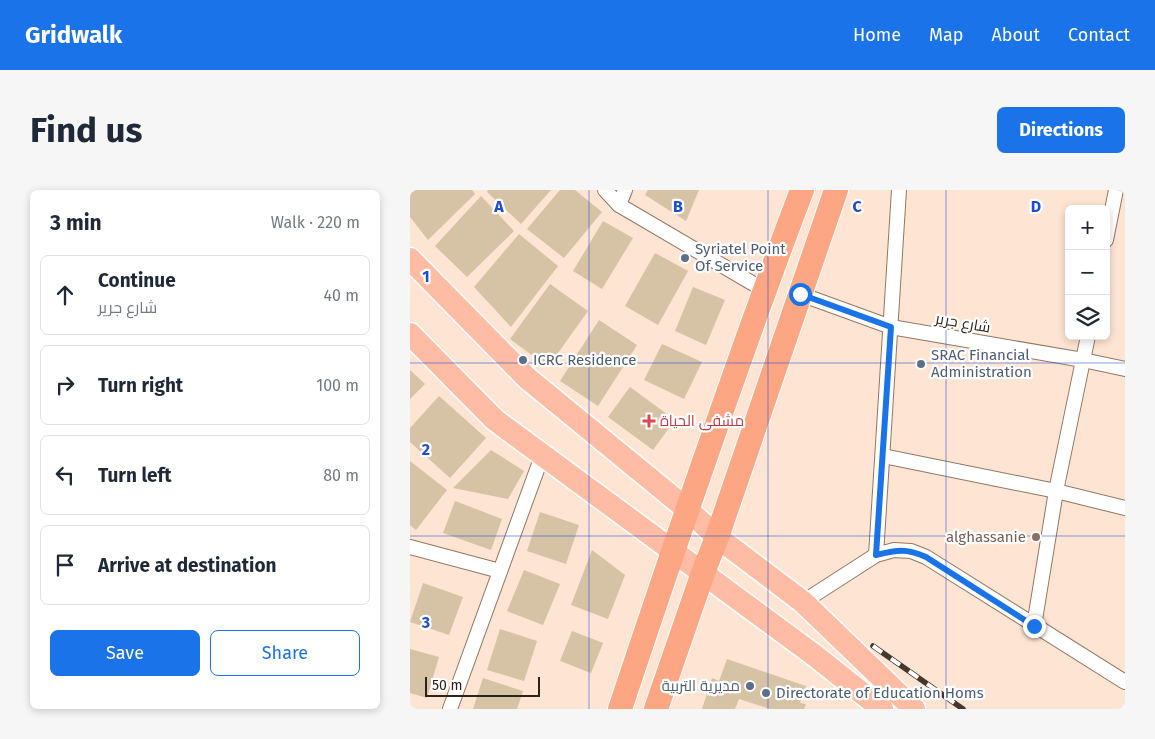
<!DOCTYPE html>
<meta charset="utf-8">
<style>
:root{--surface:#fff;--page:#f6f6f7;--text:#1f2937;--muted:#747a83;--line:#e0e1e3;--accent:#1a73e8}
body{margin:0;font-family:"Fira Sans",Cairo,sans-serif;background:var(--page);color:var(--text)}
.controls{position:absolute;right:15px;top:15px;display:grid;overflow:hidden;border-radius:8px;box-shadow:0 2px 8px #0003}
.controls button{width:45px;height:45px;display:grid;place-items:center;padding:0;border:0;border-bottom:1px solid var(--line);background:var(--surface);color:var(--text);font:25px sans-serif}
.scale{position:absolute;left:15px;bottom:12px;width:115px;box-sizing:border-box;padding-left:5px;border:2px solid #2e221a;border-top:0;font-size:14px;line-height:18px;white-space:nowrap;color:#2e221a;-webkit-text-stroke:4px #fff;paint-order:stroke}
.stop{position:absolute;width:15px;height:15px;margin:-11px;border:4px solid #1a73e8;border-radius:50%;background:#fff}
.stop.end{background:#1a73e8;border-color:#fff;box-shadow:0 1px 5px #0008}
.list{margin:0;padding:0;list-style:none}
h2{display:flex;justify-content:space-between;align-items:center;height:65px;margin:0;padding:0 20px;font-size:21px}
h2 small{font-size:16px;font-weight:400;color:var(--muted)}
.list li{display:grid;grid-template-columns:32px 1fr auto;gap:15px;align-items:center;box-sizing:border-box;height:80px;margin:0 10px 10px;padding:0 10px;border:1px solid var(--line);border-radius:8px}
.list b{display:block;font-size:19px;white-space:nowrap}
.list p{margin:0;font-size:16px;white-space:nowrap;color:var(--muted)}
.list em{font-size:16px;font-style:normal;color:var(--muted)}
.actions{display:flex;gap:10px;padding:15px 20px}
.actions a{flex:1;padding:11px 0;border:1px solid var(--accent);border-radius:8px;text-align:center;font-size:18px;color:var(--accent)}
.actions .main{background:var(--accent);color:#fff}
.icon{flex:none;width:28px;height:28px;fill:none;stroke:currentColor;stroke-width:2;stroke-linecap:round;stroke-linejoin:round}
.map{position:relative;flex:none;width:715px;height:519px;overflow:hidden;border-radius:8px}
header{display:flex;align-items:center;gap:30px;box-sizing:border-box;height:70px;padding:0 25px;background:var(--accent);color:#fff}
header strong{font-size:24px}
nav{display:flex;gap:28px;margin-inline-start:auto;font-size:18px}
.intro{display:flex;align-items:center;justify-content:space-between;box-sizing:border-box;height:120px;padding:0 30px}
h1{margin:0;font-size:35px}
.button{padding:12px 22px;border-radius:8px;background:var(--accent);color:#fff;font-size:18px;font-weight:700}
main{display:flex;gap:30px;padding:0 30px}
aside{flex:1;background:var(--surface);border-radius:8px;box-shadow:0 2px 8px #0003}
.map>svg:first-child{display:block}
</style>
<header>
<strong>Gridwalk</strong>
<nav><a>Home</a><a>Map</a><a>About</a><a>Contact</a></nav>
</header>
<div class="intro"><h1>Find us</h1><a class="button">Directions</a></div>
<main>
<aside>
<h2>3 min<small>Walk · 220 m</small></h2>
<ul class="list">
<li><svg class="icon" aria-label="ahead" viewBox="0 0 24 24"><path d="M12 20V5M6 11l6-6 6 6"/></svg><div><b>Continue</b><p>شارع جرير</p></div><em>40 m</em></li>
<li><svg class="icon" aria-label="right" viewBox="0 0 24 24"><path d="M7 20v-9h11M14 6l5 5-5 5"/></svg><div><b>Turn right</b></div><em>100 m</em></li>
<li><svg class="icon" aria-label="left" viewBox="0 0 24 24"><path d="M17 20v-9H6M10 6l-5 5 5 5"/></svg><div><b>Turn left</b></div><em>80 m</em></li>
<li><svg class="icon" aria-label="arrive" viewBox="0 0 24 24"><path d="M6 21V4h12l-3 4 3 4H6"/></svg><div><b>Arrive at destination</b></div></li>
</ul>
<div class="actions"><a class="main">Save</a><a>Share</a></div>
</aside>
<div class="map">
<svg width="715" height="519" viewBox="0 0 715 519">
<rect width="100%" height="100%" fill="#fee4d2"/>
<!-- building -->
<g fill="#d6c2a4">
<path d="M2,0H62L65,4L18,50L0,27V1Z"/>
<path d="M78,0H141L111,34L77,2Z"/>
<path d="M150,0H165L192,22L154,68L117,39Z"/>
<path d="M238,0H289L276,31L235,5Z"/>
<path d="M71,6L104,41L57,87L25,56Z"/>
<path d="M193,31L223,48L192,99L163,81Z"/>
<path d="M109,44L148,76L101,137L64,97Z"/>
<path d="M245,63L278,81L248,135L215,116Z"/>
<path d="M140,94L178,121L138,177L100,149Z"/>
<path d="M283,97L315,110L296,155L265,141Z"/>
<path d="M189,130L227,155L188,216L150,191Z"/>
<path d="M252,154L292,172L274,209L234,190Z"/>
<path d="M0,180L15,194L0,209Z"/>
<path d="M220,197L265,230L243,260L198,227Z"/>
<path d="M29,206L76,248L40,288L0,252V238Z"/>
<path d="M81,260L114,281L98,309L43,298Z"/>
<path d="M0,271L37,300L6,340L0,335Z"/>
<path d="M45,311L92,329L81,360L33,343Z"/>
<path d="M130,322L169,335L156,374L117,361Z"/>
<path d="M182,360L215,385L198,429L161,415Z"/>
<path d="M114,380L150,394L133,435L97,421Z"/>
<path d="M13,393L53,407L39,445L0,432Z"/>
<path d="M90,439L127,451L114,491L77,480Z"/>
<path d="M162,441L193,453L181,483L150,471Z"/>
<path d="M0,459L29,467L17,508L0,503Z"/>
<path d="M317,469L396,496L390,513L396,514L394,519H360L329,509L325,519H292L302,488L309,491Z"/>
<path d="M73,488L113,501L107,519H63Z"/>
</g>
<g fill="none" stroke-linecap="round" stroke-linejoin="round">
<!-- minor casing -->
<g stroke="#937763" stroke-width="16">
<g id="minor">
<path d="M195,0L209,15L354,100"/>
<path d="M209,15L215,0"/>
<path d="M696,50L706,0"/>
<path d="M390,104L481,137L673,170L715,179"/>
<path d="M473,266L646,301L715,318"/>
<path d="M0,357L90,381"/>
<path d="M466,365L489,0"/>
<path d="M393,412L466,365L484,360L501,361L516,367L715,492"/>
<path d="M624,436L646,301L678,146"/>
<path d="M40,519L132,266"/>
</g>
</g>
<!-- primary casing -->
<g stroke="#fff" stroke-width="25">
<g id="primary">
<path d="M0,69L117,188L278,320L307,347L393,412L504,519"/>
<path d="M0,144L85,230L404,465L472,519"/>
</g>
</g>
<!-- trunk casing -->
<g stroke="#fff" stroke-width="26">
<g id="trunk">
<path d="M210,519C268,345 327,171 392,0"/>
<path d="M246,519L293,383L307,347L426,0"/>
</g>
</g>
<!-- minor -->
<use href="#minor" stroke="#fff" stroke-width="14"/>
<!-- primary -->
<use href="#primary" stroke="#fdbca3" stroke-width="22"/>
<!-- trunk -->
<use href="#trunk" stroke="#fca684" stroke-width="24"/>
<!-- rail casing -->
<g stroke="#45372e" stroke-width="5.5">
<path id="rail" d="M463,456L553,519"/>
</g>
<!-- rail -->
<use href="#rail" stroke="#fff" stroke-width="4" stroke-dasharray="11" stroke-linecap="butt"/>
</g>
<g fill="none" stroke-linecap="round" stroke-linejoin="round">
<!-- route -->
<path stroke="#1a73e8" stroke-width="6" d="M390,104L481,137L466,365C487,360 496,358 516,367L624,436"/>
</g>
<!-- grid -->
<path fill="none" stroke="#1d4ed8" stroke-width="1" stroke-opacity="0.55" d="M179,0V519M358,0V519M536,0V519M0,173H715M0,346H715"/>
<!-- markers -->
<g fill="#5c6f8a" stroke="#fff" stroke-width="2">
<circle cx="275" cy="68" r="5"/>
<circle cx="113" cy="170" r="5"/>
<circle cx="511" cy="174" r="5"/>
<circle cx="340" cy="496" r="5"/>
<circle cx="356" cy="503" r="5"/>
</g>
<path fill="#e0444e" stroke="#fff" stroke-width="2" d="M236.5 223.5h5v5h5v5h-5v5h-5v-5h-5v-5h5z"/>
<circle fill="#8d6e63" stroke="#fff" stroke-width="2" cx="626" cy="347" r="5"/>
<g text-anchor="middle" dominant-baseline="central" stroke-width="4.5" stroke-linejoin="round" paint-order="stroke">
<!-- service labels -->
<g font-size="15" fill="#4e5e75" stroke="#fff" text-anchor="start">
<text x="285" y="59">Syriatel Point<tspan x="285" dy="17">Of Service</tspan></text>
<text x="521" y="165">SRAC Financial<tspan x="521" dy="17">Administration</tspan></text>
<text x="123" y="170">ICRC Residence</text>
<text x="330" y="496" text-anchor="end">مديرية التربية</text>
<text x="366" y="503">Directorate of Education Homs</text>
</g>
<!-- street labels -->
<g font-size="15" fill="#2e221a" stroke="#fff">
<text transform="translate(553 133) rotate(10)">شارع جرير</text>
</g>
<!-- health labels -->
<g font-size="15" fill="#be3a42" stroke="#fff" text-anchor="start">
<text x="250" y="231">مشفى الحياة</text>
</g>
<!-- education labels -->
<g font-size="15" fill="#785e54" stroke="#fff" text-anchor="end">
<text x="616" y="347">alghassanie</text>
</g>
</g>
<g font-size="16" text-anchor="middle" font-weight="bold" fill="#1d4ed8" stroke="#fff" stroke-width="4.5" stroke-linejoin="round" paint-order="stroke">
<text x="89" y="22">A</text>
<text x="268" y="22">B</text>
<text x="447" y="22">C</text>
<text x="626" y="22">D</text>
<text x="16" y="92">1</text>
<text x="16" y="265">2</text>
<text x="16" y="438">3</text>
</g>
</svg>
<div class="controls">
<button>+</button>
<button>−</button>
<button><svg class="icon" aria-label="layers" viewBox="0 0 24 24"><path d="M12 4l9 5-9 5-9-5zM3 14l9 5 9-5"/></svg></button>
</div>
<div class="scale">50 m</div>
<div class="stop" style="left:390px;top:104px"></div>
<div class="stop end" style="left:624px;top:436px"></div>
</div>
</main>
